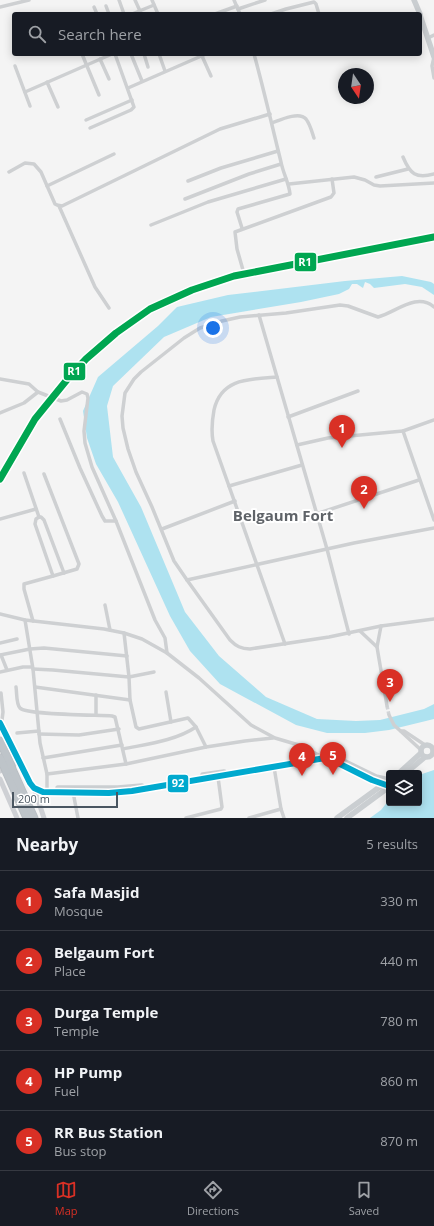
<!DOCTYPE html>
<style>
:root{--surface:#171b24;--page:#242831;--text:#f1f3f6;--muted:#9ea1a6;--line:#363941;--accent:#d93025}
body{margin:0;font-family:"Open Sans",sans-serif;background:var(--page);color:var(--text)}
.controls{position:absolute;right:12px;bottom:12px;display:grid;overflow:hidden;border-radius:4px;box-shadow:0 2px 10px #0003}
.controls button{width:36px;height:36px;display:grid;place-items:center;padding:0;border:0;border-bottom:1px solid var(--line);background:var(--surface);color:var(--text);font:20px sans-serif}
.compass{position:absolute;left:338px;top:68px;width:36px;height:36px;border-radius:50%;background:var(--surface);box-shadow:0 2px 10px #0003;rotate:167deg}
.scale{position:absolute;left:12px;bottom:10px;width:106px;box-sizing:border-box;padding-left:4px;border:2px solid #4a5661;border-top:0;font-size:11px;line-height:14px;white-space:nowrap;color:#4a5661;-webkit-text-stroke:3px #fff;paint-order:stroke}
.you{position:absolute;left:213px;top:328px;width:14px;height:14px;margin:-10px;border:3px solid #fff;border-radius:50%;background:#1a73e8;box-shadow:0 0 0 6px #1a73e833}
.badge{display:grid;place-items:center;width:26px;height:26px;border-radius:50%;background:var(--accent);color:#fff;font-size:13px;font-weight:700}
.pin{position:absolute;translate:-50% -33px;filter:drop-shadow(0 1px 2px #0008)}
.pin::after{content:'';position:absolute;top:21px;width:14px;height:12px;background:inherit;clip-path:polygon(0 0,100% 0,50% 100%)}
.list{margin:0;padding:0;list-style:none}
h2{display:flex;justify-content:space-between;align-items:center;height:52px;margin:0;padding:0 16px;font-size:17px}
h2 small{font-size:13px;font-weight:400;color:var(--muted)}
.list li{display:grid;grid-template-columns:26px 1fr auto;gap:12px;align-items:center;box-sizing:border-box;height:60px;padding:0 16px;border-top:1px solid var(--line)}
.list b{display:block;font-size:15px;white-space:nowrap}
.list p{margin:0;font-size:13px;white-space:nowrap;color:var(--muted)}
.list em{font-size:13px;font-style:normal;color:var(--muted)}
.icon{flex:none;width:22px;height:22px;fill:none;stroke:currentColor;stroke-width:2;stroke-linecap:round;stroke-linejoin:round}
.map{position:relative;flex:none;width:434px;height:818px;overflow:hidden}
.search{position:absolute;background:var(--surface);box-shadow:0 2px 10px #0003;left:12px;right:12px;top:12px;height:44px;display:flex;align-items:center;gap:10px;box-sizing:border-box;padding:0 14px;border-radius:4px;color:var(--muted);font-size:15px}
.sheet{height:352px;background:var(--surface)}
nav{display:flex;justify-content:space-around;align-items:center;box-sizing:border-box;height:56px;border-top:1px solid var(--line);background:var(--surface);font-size:11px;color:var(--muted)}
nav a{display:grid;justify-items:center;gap:2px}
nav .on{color:var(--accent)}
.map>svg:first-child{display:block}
</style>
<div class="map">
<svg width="434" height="818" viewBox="0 0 434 818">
<rect width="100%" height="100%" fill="#f4f4f4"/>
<!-- water -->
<g fill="#aee2f0">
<path d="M402,276L431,282L434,284V295L422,287L405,284L374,288L370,284L365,282L363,288L357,284H352L349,289L339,294L301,302L211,317L164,337L113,386L107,406L113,457L141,507L185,612L219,656L266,697L317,719L356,721L380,720L424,709L434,704V719L389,730L365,733H327L296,725L220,684L190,651L170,616L118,502L96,464L87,438L83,411L98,377L158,326L177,307L228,295L345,281Z"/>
<path d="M434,770V818H370L381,810L389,800V803H419V775Z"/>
</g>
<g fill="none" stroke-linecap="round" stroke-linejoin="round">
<!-- street-tunnel -->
<path stroke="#d2d4d7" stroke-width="3.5" stroke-dasharray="3.5 2" stroke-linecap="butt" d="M387,706L389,715"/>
<!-- highway casing -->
<g stroke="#b9bec3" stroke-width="9">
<g id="highway">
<path d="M0,741L10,763"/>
<path d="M0,758L4,766"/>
<path d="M12,769L34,818"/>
<path d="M6,771L27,818"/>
</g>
</g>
<!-- street -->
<g stroke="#ced0d2" stroke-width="3.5">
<path d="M119,0L124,14"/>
<path d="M135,0L140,11"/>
<path d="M152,0L158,14"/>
<path d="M234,0L240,14"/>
<path d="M106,6L109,14"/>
<path d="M0,7L29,0"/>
<path d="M94,7L97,14"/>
<path d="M238,9L265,0"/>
<path d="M132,14L154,5"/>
<path d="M215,14L237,6"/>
<path d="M271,14L286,9L314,2L316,4L319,14"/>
<path d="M428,38L434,35"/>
<path d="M82,54L99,95"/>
<path d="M131,54L142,81"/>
<path d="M144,54L148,67"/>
<path d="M159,54L165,71"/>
<path d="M202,56L211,76"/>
<path d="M434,57L432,66L434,78"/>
<path d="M100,59L109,79"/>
<path d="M15,66L30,106"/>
<path d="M47,82L58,107"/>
<path d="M128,88L206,54"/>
<path d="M25,92L112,54"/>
<path d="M86,120L132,100"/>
<path d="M272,123C280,120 299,111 306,119C310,124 312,132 314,138"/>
<path d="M90,128L131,110L134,107L115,54"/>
<path d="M403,157C410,174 416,179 434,174"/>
<path d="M9,172L25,163L34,164L41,172L55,204L57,205L62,206L220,129L270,114"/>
<path d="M376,177L408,169"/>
<path d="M188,181L221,168L278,151"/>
<path d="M289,184L354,177L365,180L374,185L380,186L434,183"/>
<path d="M47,186L114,154"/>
<path d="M185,199L249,174L281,164"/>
<path d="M59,206L95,287L109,308"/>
<path d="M151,225L208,202L286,179"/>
<path d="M242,228L237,212L238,209L290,194C289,183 283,173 281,162C272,126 264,90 254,54"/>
<path d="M243,270L237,249L235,232L331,197L334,193L332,179"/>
<path d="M434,307C417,292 396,312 378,317L348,306L340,305L286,313L240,317L222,321L200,328L184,338L141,372L134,379L125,393L122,416L123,428L128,449L136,472L152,507L174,561L187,580L230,640C236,646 241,649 250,649L329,637L381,626L434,619"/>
<path d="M259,315L327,549L349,634"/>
<path d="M277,377C250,379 221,378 214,410C212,421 211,430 213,441L285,644"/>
<path d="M0,379L29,384L38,392L61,401L67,400L82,392L87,394L88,398L84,431L85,443L92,467L116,521L155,620L165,638L167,653"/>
<path d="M0,413L24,403L38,392"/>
<path d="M288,417L358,391"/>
<path d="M60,419L80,468L102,516L105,521H116"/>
<path d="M403,431L434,520"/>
<path d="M297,445L328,438L403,431L434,420"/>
<path d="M24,473L39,517"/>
<path d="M229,486L302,465"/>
<path d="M316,514L419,480"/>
<path d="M39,517L36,519L35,524L53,576L77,569L79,564L44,474"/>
<path d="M39,517H41L44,520L64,573"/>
<path d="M0,519L36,509"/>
<path d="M162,529L235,501"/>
<path d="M187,580L354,543L434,528"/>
<path d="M105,605L110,630"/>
<path d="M0,614L25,620L104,629L124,633L142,639L167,653L199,678L251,725L275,738L302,746L324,758"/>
<path d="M25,620L33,669L40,743L47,774V788"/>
<path d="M33,621L24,589V584L53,576"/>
<path d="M381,626L377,647L387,706"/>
<path d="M360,631L377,647"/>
<path d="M124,633L129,677L130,700L136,727L139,729L188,718L196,727L206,747"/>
<path d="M0,643L17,639"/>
<path d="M0,655L30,649L44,648L127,656"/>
<path d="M1,655L7,670"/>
<path d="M33,669L53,670L129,677L154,672"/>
<path d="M0,672L23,667H32"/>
<path d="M16,687C17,693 16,704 20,708C26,715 99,715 112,716L115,717L126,764"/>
<path d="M35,687L130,700"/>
<path d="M166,692L171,722"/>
<path d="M96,715V695"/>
<path d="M389,715L394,725L421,750"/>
<path d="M0,722L2,720L3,712L1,693"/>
<path d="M401,731H404L425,745"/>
<path d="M17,733L39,731"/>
<path d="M39,734L79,735L119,729"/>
<path d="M123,749C147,744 175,741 196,727"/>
<path d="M43,758L122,745"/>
<path d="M274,767L281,809L284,818"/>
<path d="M47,774L126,764L206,747L245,741L273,738"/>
<path d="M73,792L78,818"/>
<path d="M186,818L221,809L222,807L218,777"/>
<path d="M249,818L281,809"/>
</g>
<!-- secondary -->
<g stroke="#ced0d4" stroke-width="5">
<path d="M0,771L19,762"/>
<path d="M0,779L17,818"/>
<path d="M34,788L44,818"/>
</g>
<!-- primary -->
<g stroke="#caced1" stroke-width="5.5">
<path d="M414,0L420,14"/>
<path d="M420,15L434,57"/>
<path d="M0,723L30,783L34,788L43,792L109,793L132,791L325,758L338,763L372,780L389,786"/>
<circle cx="427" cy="751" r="6"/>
<path d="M324,755L333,756L376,777L389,780"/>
<path d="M399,773L421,753"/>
<path d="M406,773L425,757"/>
<path d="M203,775L224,772"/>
<path d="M58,788H118L142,786"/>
<path d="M337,818L385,783"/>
<path d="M347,818L389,787"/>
</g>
<!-- highway -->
<use href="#highway" stroke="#bec4c9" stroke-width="7"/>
<!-- highway-bridge casing -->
<g stroke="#b9bec3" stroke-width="9" stroke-linecap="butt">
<g id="highway-bridge">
<path d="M10,763L12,769"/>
<path d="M4,766L6,771"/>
</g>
</g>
<!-- highway-bridge -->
<use href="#highway-bridge" stroke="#bec4c9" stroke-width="7"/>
<!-- bus-1 casing -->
<g stroke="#fff" stroke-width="9">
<path id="bus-1" d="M0,723L30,783L34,788L43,792L109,793L132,791L325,758L338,763L372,780L389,786"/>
</g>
<!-- bus-1 -->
<use href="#bus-1" stroke="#00a9ce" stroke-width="6"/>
<!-- rail-1 casing -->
<g stroke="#fff" stroke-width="10">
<path id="rail-1" d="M0,479L35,419L70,376L86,359L116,333L150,309L192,290L234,276L434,237"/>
</g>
<!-- rail-1 -->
<use href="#rail-1" stroke="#00a651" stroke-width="7"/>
</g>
<g text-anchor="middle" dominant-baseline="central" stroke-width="4" stroke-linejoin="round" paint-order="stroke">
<!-- district labels -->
<g font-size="15" font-weight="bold" fill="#5f6368" stroke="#fff">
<text x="283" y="515">Belgaum Fort</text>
</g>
</g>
<g stroke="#fff" stroke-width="1.5">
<rect x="294" y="252" width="23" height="20" rx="4" fill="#00a651"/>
<rect x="63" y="362" width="23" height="19" rx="4" fill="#00a651"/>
<rect x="167" y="774" width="22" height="19" rx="4" fill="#00a9ce"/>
</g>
<g font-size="11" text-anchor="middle" font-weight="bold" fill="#fff">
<text x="305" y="266">R1</text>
<text x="74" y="375">R1</text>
<text x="178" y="787">92</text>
</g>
</svg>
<div class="controls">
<button><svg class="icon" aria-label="layers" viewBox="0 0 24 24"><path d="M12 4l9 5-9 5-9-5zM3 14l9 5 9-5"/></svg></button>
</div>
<svg class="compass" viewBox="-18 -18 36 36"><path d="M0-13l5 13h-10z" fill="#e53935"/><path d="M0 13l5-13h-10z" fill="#9ea1a6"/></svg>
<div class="scale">200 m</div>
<div class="you"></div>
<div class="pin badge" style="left:342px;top:448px">1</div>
<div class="pin badge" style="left:364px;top:509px">2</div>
<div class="pin badge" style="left:390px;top:702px">3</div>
<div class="pin badge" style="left:302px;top:776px">4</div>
<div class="pin badge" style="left:333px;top:775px">5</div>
<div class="search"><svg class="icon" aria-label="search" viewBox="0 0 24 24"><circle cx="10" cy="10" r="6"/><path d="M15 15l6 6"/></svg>Search here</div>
</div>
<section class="sheet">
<h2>Nearby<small>5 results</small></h2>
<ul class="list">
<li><span class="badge">1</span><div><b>Safa Masjid</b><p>Mosque</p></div><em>330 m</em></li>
<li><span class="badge">2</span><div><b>Belgaum Fort</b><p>Place</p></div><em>440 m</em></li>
<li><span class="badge">3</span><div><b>Durga Temple</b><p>Temple</p></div><em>780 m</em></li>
<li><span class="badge">4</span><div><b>HP Pump</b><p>Fuel</p></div><em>860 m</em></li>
<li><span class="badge">5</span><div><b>RR Bus Station</b><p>Bus stop</p></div><em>870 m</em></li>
</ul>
</section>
<nav>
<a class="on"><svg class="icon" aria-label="map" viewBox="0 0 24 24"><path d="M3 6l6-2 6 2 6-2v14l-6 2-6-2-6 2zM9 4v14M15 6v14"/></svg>Map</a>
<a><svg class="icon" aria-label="directions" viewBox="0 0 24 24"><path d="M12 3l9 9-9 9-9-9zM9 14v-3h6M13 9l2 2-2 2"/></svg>Directions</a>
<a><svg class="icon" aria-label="saved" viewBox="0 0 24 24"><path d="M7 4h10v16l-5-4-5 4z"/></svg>Saved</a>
</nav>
